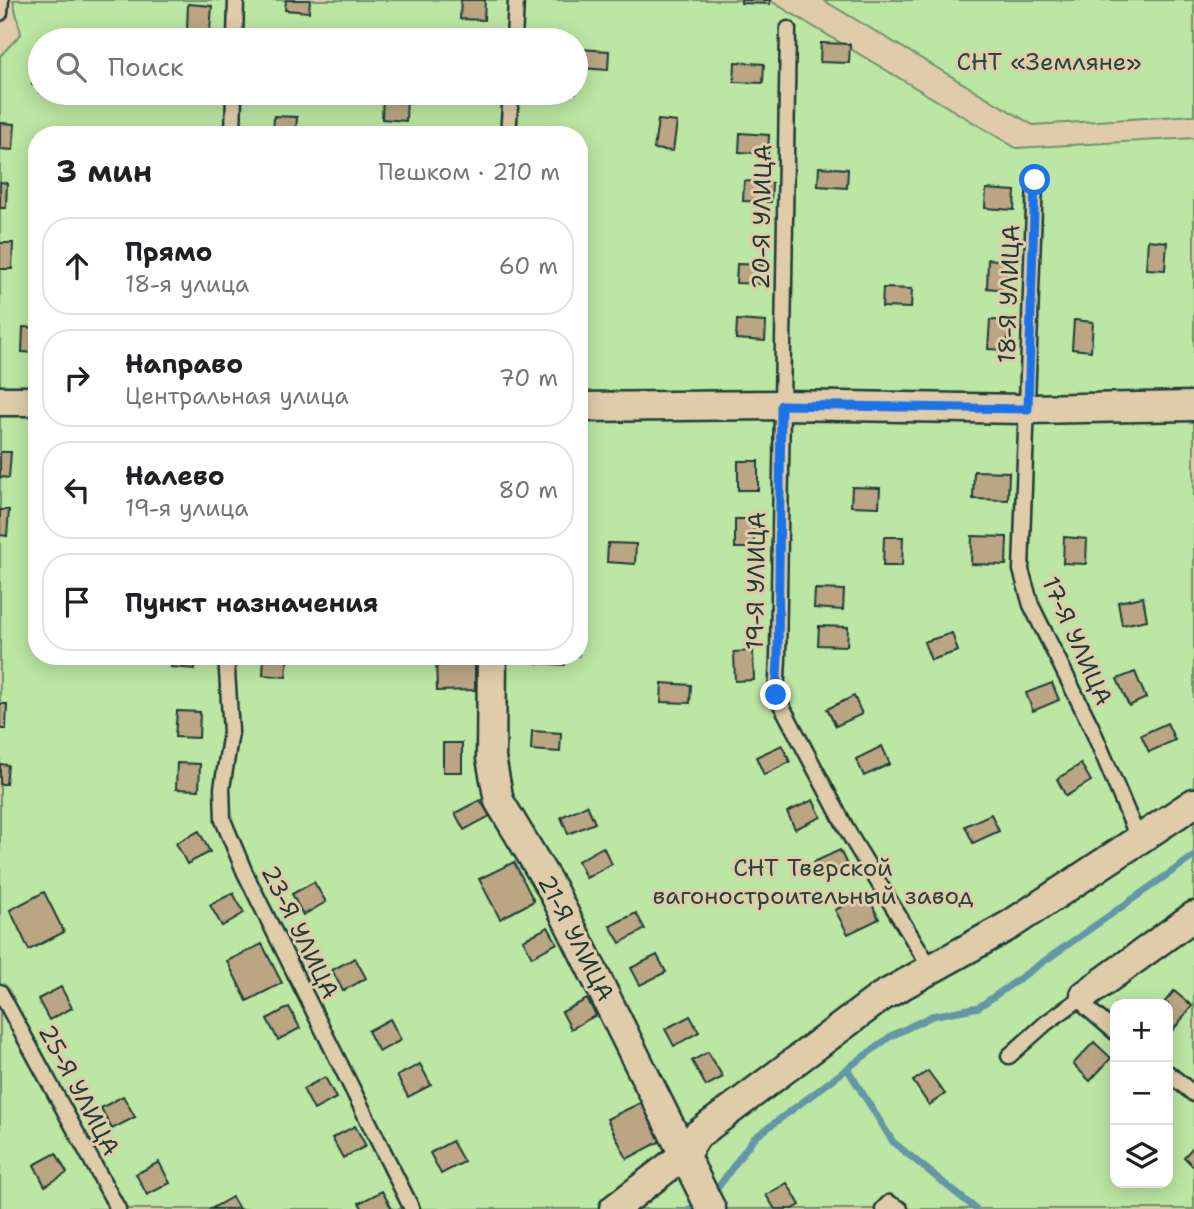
<!DOCTYPE html>
<html lang="ru">
<meta charset="utf-8">
<style>
:root{--surface:#fff;--page:#f2f2f2;--text:#202124;--muted:#757577;--line:#e0e0e0}
body{margin:0;font-family:"Shantell Sans",sans-serif;background:var(--page);color:var(--text)}
.controls{position:absolute;right:21px;bottom:21px;display:grid;overflow:hidden;border-radius:14px;box-shadow:0 4px 18px #0003}
.controls button{width:63px;height:63px;display:grid;place-items:center;padding:0;border:0;border-bottom:2px solid var(--line);background:var(--surface);color:var(--text);font:35px sans-serif}
.stop{position:absolute;width:21px;height:21px;margin:-16px;border:5px solid #1a73e8;border-radius:50%;background:#fff}
.stop.end{background:#1a73e8;border-color:#fff;box-shadow:0 2px 7px #0008}
.list{margin:0;padding:0;list-style:none}
h2{display:flex;justify-content:space-between;align-items:center;height:91px;margin:0;padding:0 28px;font-size:30px}
h2 small{font-size:23px;font-weight:400;color:var(--muted)}
.list li{display:grid;grid-template-columns:46px 1fr auto;gap:21px;align-items:center;box-sizing:border-box;height:98px;margin:0 14px 14px;padding:0 14px;border:2px solid var(--line);border-radius:28px}
.list b{display:block;font-size:26px;white-space:nowrap}
.list p{margin:0;font-size:23px;white-space:nowrap;color:var(--muted)}
.list em{font-size:23px;font-style:normal;color:var(--muted)}
.icon{flex:none;width:38px;height:38px;fill:none;stroke:currentColor;stroke-width:2;stroke-linecap:round;stroke-linejoin:round}
.map{position:relative;flex:none;width:1194px;height:1209px;overflow:hidden}
.search{position:absolute;background:var(--surface);box-shadow:0 4px 18px #0003;left:28px;top:28px;width:560px;height:77px;display:flex;align-items:center;gap:18px;box-sizing:border-box;padding:0 24px;border-radius:38px;color:var(--muted);font-size:26px}
.panel{position:absolute;background:var(--surface);box-shadow:0 4px 18px #0003;left:28px;top:126px;width:560px;height:539px;border-radius:28px}
.map>svg:first-child{display:block}
</style>
<div class="map">
<svg width="1194" height="1209" viewBox="0 0 1194 1209">
<rect width="100%" height="100%" fill="#e0ccab"/>
<filter id="ink" filterUnits="userSpaceOnUse"><feTurbulence type="fractalNoise" baseFrequency=".0143" numOctaves="2"/><feDisplacementMap in="SourceGraphic" scale="14" xChannelSelector="R" yChannelSelector="G"/><feConvolveMatrix kernelMatrix="1 2 1 2 8 2 1 2 1" color-interpolation-filters="sRGB"/></filter>
<g filter="url(#ink)">
<!-- green -->
<g fill="#bbe6a3" stroke="#6d926c" stroke-width="2" fill-rule="evenodd">
<path d="M13,0H769L1016,148L1194,138V1209H0V56L21,34ZM40,40H576V93H40ZM37,135H579V656H37ZM1115,1004H1168V1183H1115Z"/>
<path d="M823,0H1194V115L1033,125Z"/>
</g>
<g fill="none" stroke-linecap="round" stroke-linejoin="round">
<!-- stream -->
<g stroke="#6596a7" stroke-width="7">
<path d="M848,1070L893,1142L976,1209"/>
<path d="M717,1189L753,1139L891,1036L932,1016L979,1007L1194,856"/>
<path d="M690,1209L694,1207"/>
</g>
</g>
<!-- building -->
<g fill="#bba585" stroke="#1f3d34" stroke-width="2">
<path d="M286,0H310L309,12L285,10Z"/>
<path d="M461,0H485L484,20L460,19Z"/>
<path d="M741,0H770V4L741,3Z"/>
<path d="M188,4L212,6L210,31L187,30Z"/>
<path d="M278,30L302,31L301,40H278Z"/>
<path d="M821,43L850,44L849,63L820,62Z"/>
<path d="M580,49L609,51L608,70L580,68Z"/>
<path d="M33,59L40,60V85H32Z"/>
<path d="M735,62L764,64L763,83L734,82Z"/>
<path d="M383,94L407,95L406,121L382,119Z"/>
<path d="M274,116L297,117L296,135H273Z"/>
<path d="M658,120L677,122L673,151L654,149Z"/>
<path d="M0,123L15,124L13,150L0,149Z"/>
<path d="M740,133L769,135L768,154L739,152Z"/>
<path d="M819,167L848,169L847,188L818,186Z"/>
<path d="M744,181L772,183L771,202L743,201Z"/>
<path d="M0,182L7,183L6,208H0Z"/>
<path d="M986,189L1015,191L1014,210L985,208Z"/>
<path d="M1148,240L1167,242L1165,270L1146,269Z"/>
<path d="M0,243H13L12,269H0Z"/>
<path d="M988,259L1007,261L1006,290L987,288Z"/>
<path d="M737,264L766,265L765,284L736,283Z"/>
<path d="M883,288L912,289L911,308L882,307Z"/>
<path d="M737,320L766,322L765,341L736,339Z"/>
<path d="M990,320L1009,321L1007,350L988,349Z"/>
<path d="M1074,320L1093,322L1091,351L1072,349Z"/>
<path d="M23,327L37,328V353L22,352Z"/>
<path d="M0,452H11L9,478L0,477Z"/>
<rect x="738" y="461" width="20" height="29"/>
<path d="M974,471L1009,472L1008,500L973,499Z"/>
<path d="M852,487L880,488L879,507L851,506Z"/>
<path d="M0,510H9L7,536L0,535Z"/>
<rect x="735" y="519" width="19" height="29"/>
<path d="M972,536L1007,537L1006,565L971,564Z"/>
<path d="M884,537H903L902,566H883Z"/>
<path d="M1064,537L1087,539L1086,564L1063,563Z"/>
<path d="M608,543L636,544L635,564L607,562Z"/>
<path d="M815,589L844,590L843,610L814,608Z"/>
<path d="M1143,597L1147,620L1122,625L1118,602Z"/>
<path d="M819,626L848,627L847,646L818,645Z"/>
<path d="M952,633L958,651L931,660L924,642Z"/>
<path d="M753,651L754,680L735,681L734,652Z"/>
<path d="M172,656H195V669L171,667Z"/>
<path d="M264,656H288L286,677L263,675Z"/>
<path d="M436,656H475V690L437,691Z"/>
<path d="M537,656H566L565,665L536,663Z"/>
<path d="M1135,672L1146,698L1129,706L1117,679Z"/>
<path d="M662,683L691,685L690,703L661,702Z"/>
<path d="M1052,683L1059,700L1033,711L1026,693Z"/>
<path d="M854,696L862,714L836,726L827,709Z"/>
<path d="M0,704H7L6,729H0Z"/>
<path d="M177,711L200,712L199,738L175,737Z"/>
<path d="M1167,723L1175,740L1149,752L1141,735Z"/>
<path d="M532,731L561,733L560,752L531,750Z"/>
<rect x="443" y="743" width="19" height="29"/>
<path d="M782,745L790,762L764,775L756,757Z"/>
<path d="M882,746L890,764L864,776L856,759Z"/>
<path d="M177,763L200,764L199,790L176,789Z"/>
<path d="M0,764L8,765L6,784H0Z"/>
<path d="M1081,764L1091,781L1066,796L1057,779Z"/>
<path d="M480,800L490,816L464,830L455,813Z"/>
<path d="M813,800L821,817L795,829L787,812Z"/>
<path d="M587,805L595,823L568,834L561,817Z"/>
<path d="M991,814L999,831L973,843L965,826Z"/>
<path d="M199,831L210,852L187,864L176,843Z"/>
<path d="M603,847L612,864L586,878L578,861Z"/>
<path d="M840,850L848,867L822,879L814,862Z"/>
<path d="M514,862L534,901L500,919L479,879Z"/>
<path d="M314,882L326,902L303,915L292,894Z"/>
<path d="M44,892L64,932L29,950L10,910Z"/>
<path d="M233,893L244,913L222,926L210,905Z"/>
<path d="M867,894L879,919L848,934L835,910Z"/>
<path d="M636,913L645,929L620,943L610,926Z"/>
<path d="M548,927L557,943L532,957L523,940Z"/>
<path d="M262,944L282,983L247,1001L227,961Z"/>
<path d="M657,955L666,972L640,985L631,968Z"/>
<path d="M355,958L366,978L343,991L332,970Z"/>
<path d="M61,987L72,1008L49,1020L38,999Z"/>
<path d="M1174,991L1192,1006L1173,1030L1168,1026V1004H1163Z"/>
<path d="M587,999L596,1015L571,1029L562,1012Z"/>
<path d="M289,1007L300,1028L278,1040L267,1019Z"/>
<path d="M690,1016L699,1032L674,1046L665,1029Z"/>
<path d="M390,1019L401,1040L379,1052L368,1031Z"/>
<path d="M1094,1042L1111,1058L1090,1081L1073,1064Z"/>
<path d="M708,1052L723,1077L706,1086L692,1061Z"/>
<path d="M420,1064L431,1085L408,1097L397,1076Z"/>
<path d="M928,1071L945,1094L929,1105L913,1081Z"/>
<path d="M325,1077L336,1098L314,1110L303,1089Z"/>
<path d="M123,1096L135,1117L112,1129L101,1108Z"/>
<path d="M642,1102L661,1141L627,1159L607,1119Z"/>
<path d="M355,1126L366,1146L343,1158L332,1138Z"/>
<path d="M452,1141L464,1162L441,1174L430,1153Z"/>
<path d="M1194,1146V1167L1184,1157Z"/>
<path d="M56,1153L67,1173L45,1186L34,1165Z"/>
<path d="M159,1162L170,1183L147,1195L136,1174Z"/>
<path d="M787,1183L800,1205L793,1209H775L766,1195Z"/>
<path d="M382,1191L392,1209H363L359,1203Z"/>
<path d="M232,1197L239,1209H211Z"/>
</g>
<g fill="none" stroke-linecap="round" stroke-linejoin="round">
<!-- lane casing -->
<g stroke="#1f3d34" stroke-width="19">
<g id="lane">
<path d="M0,13L1,0"/>
<path d="M788,29L778,659L776,695L852,839L931,969"/>
<path d="M235,40L236,0"/>
<path d="M514,40L516,0"/>
<path d="M233,135L234,93"/>
<path d="M508,135L511,93"/>
<path d="M1035,180L1021,570L1031,605L1091,726L1139,840"/>
<path d="M226,656L231,732L222,788L223,820L245,873L412,1209"/>
<path d="M0,992L118,1209"/>
<path d="M1009,1056L1046,1023L1085,995L1087,1008L1115,1032"/>
<path d="M1168,1073L1194,1094"/>
<path d="M883,1209L889,1203L900,1209"/>
</g>
</g>
<!-- street casing -->
<g stroke="#1f3d34" stroke-width="33">
<g id="street">
<path d="M0,401H37"/>
<path d="M579,407L781,405L1028,409L1194,406"/>
<path d="M492,656L491,758L499,801L552,889L711,1209"/>
<path d="M1085,995L1194,916"/>
<path d="M614,1209L685,1154L697,1135L881,997L1010,925L1194,803"/>
</g>
</g>
<!-- lane -->
<use href="#lane" stroke="#e0ccab" stroke-width="14"/>
<!-- street -->
<use href="#street" stroke="#e0ccab" stroke-width="28"/>
</g>
</g>
<g fill="none" stroke-linecap="round" stroke-linejoin="round" filter="url(#ink)">
<!-- route -->
<path stroke="#1a73e8" stroke-width="9" d="M776,695L778,659L781,405L1028,409L1035,180"/>
</g>
<g text-anchor="middle" dominant-baseline="central" stroke-width="6" stroke-linejoin="round" paint-order="stroke">
<!-- park labels -->
<g font-size="24" fill="#27453a" stroke="#e0ccab">
<text x="1049" y="62">СНТ «Земляне»</text>
<text x="813" y="868">СНТ Тверской<tspan x="813" dy="28">вагоностроительный завод</tspan></text>
</g>
<!-- street labels -->
<g font-size="24" fill="#1f3d34" stroke="#e0ccab">
<text transform="translate(762 217) rotate(-89)">20-Я УЛИЦА</text>
<text transform="translate(1009 294) rotate(-88)">18-Я УЛИЦА</text>
<text transform="translate(756 581) rotate(-89)">19-Я УЛИЦА</text>
<text transform="translate(1077 641) rotate(66)">17-Я УЛИЦА</text>
<text transform="translate(300 932) rotate(64)">23-Я УЛИЦА</text>
<text transform="translate(576 938) rotate(63)">21-Я УЛИЦА</text>
<text transform="translate(79 1090) rotate(62)">25-Я УЛИЦА</text>
</g>
</g>
</svg>
<div class="controls">
<button>+</button>
<button>−</button>
<button><svg class="icon" aria-label="layers" viewBox="0 0 24 24"><path d="M12 4l9 5-9 5-9-5zM3 14l9 5 9-5"/></svg></button>
</div>
<div class="stop" style="left:1035px;top:180px"></div>
<div class="stop end" style="left:776px;top:695px"></div>
<div class="search"><svg class="icon" aria-label="search" viewBox="0 0 24 24"><circle cx="10" cy="10" r="6"/><path d="M15 15l6 6"/></svg>Поиск</div>
<section class="panel">
<h2>3 мин<small>Пешком · 210 m</small></h2>
<ul class="list">
<li><svg class="icon" aria-label="ahead" viewBox="0 0 24 24"><path d="M12 20V5M6 11l6-6 6 6"/></svg><div><b>Прямо</b><p>18-я улица</p></div><em>60 m</em></li>
<li><svg class="icon" aria-label="right" viewBox="0 0 24 24"><path d="M7 20v-9h11M14 6l5 5-5 5"/></svg><div><b>Направо</b><p>Центральная улица</p></div><em>70 m</em></li>
<li><svg class="icon" aria-label="left" viewBox="0 0 24 24"><path d="M17 20v-9H6M10 6l-5 5 5 5"/></svg><div><b>Налево</b><p>19-я улица</p></div><em>80 m</em></li>
<li><svg class="icon" aria-label="arrive" viewBox="0 0 24 24"><path d="M6 21V4h12l-3 4 3 4H6"/></svg><div><b>Пункт назначения</b></div></li>
</ul>
</section>
</div>
